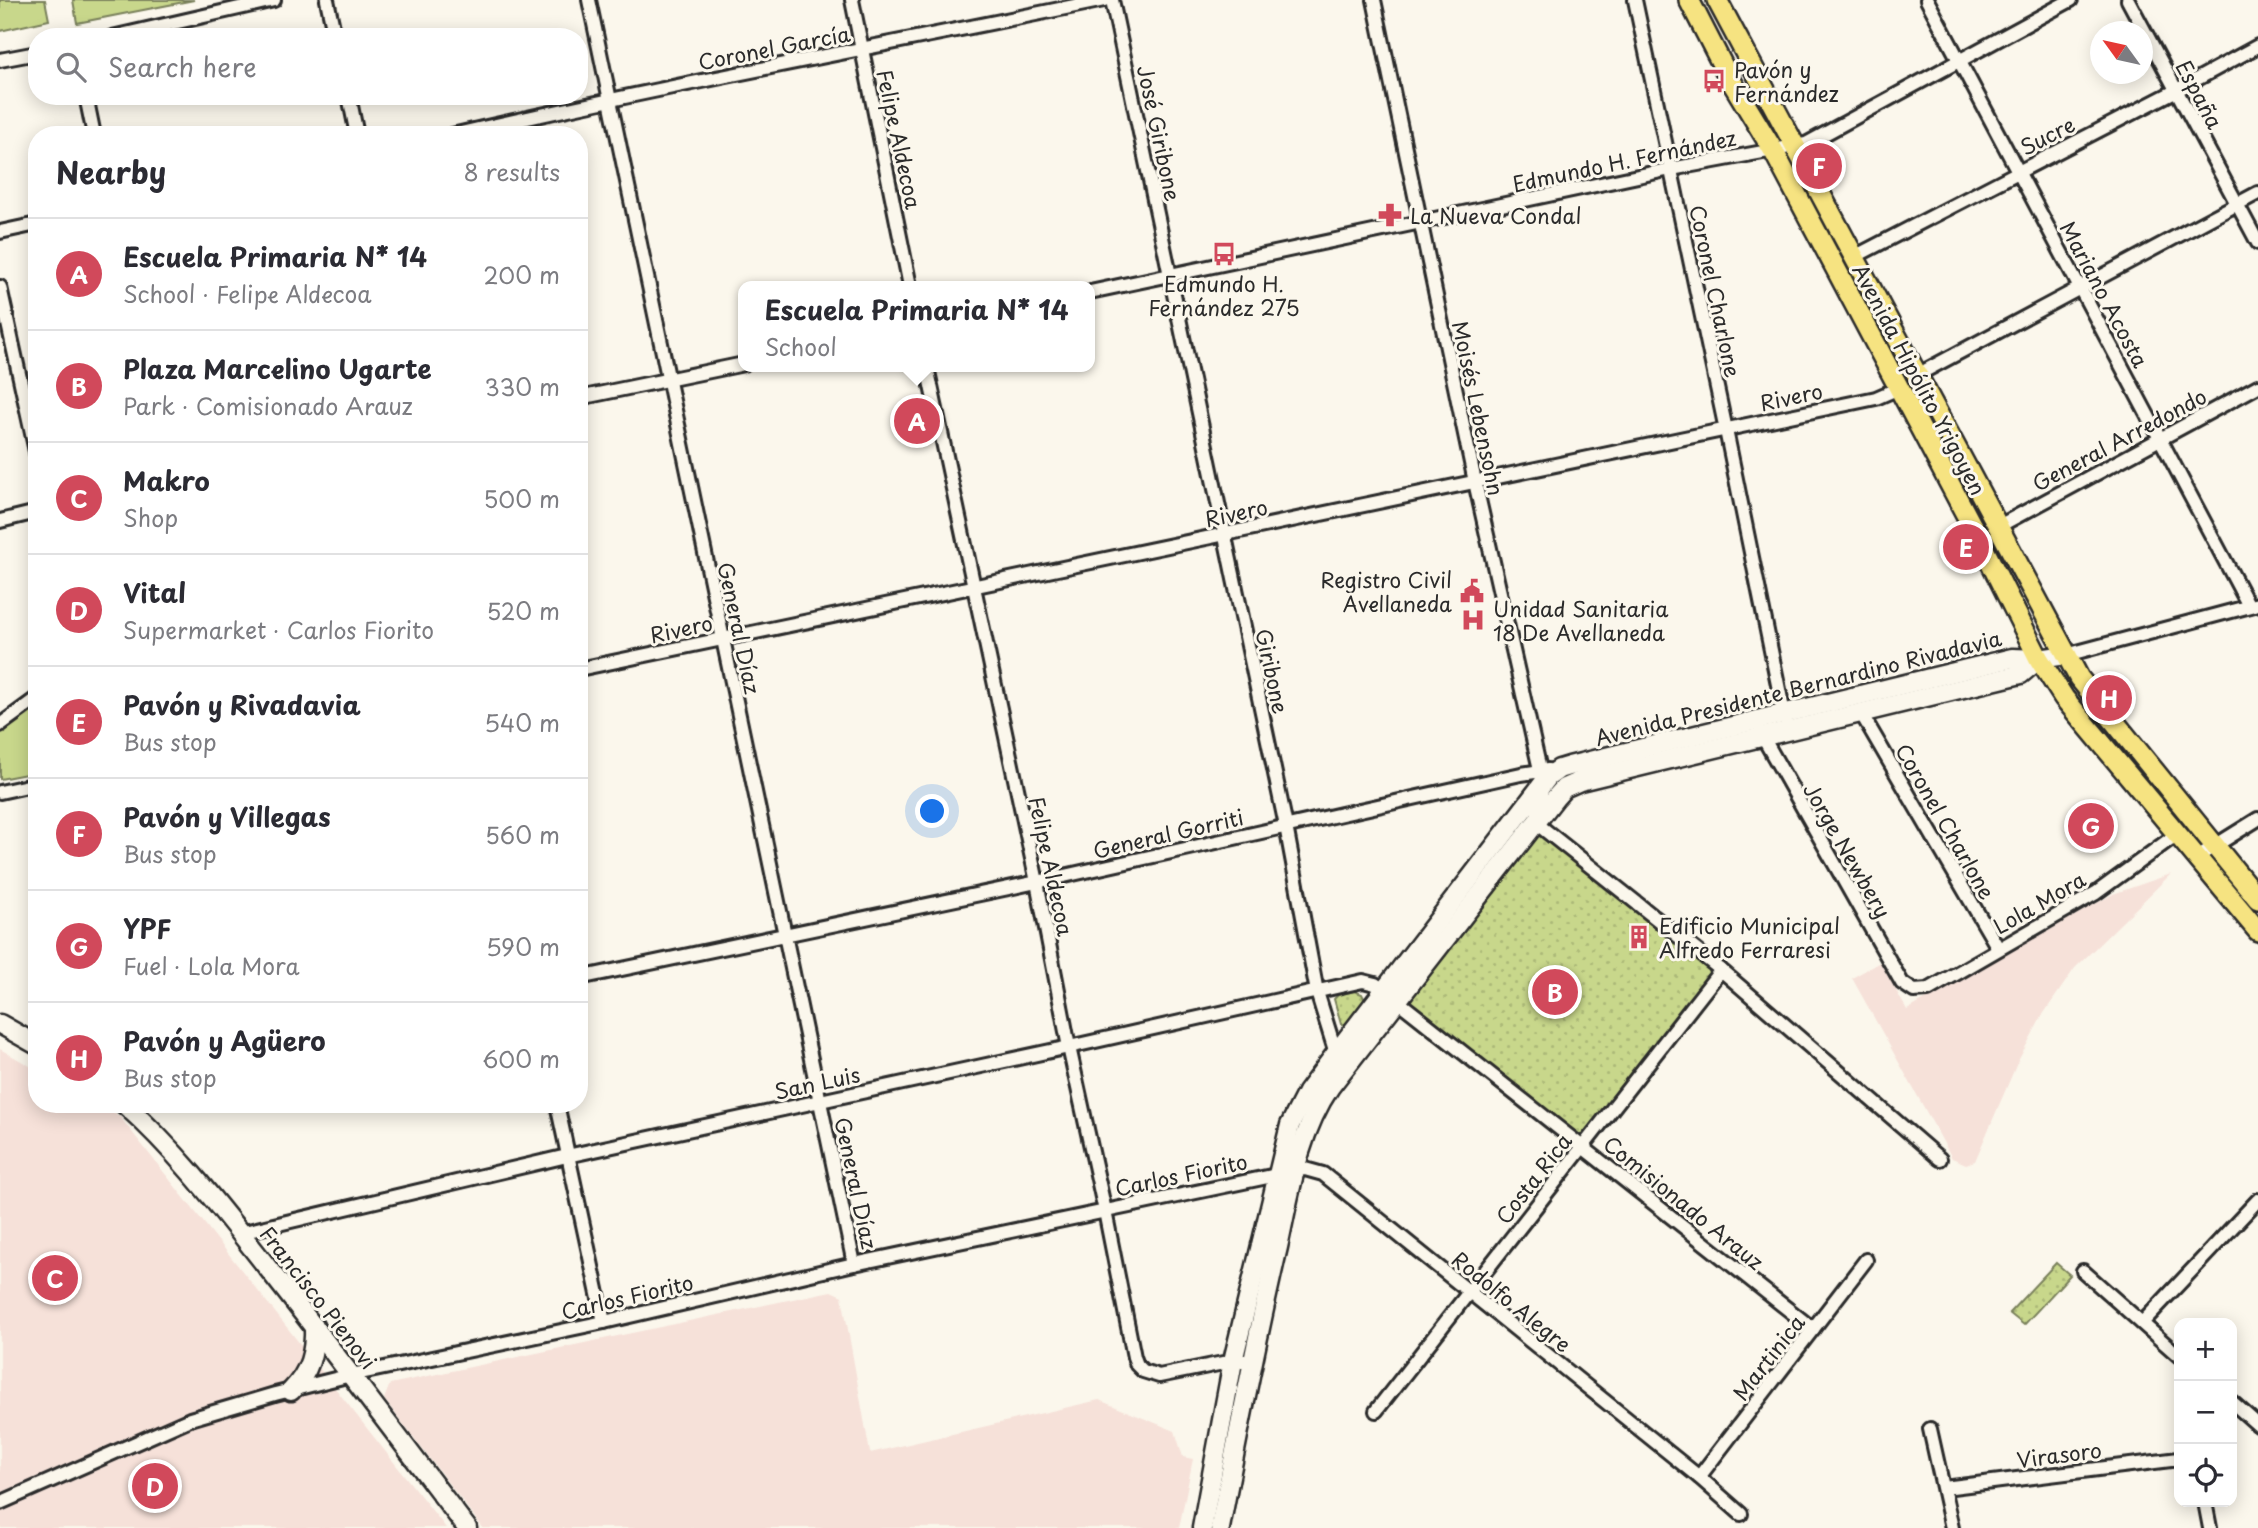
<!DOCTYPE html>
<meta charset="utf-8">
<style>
:root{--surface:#fff;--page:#f2f2f3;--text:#2b2b33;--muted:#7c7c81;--line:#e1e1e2;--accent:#d1495b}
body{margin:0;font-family:"Playpen Sans",sans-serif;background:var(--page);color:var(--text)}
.controls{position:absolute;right:21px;bottom:21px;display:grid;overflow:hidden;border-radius:14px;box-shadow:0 4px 18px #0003}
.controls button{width:63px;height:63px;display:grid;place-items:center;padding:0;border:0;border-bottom:2px solid var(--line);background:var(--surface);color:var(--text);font:35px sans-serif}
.compass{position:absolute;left:2090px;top:21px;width:63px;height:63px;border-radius:50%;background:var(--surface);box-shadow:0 4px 18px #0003;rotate:303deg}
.you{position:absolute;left:933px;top:812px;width:24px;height:24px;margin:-18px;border:5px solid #fff;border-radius:50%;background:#1a73e8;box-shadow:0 0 0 10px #1a73e833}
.badge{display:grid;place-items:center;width:46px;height:46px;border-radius:50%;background:var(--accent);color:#fff;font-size:23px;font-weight:700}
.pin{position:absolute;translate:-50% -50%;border:4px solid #fff;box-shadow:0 2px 7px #0006}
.popup{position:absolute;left:738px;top:281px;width:357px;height:91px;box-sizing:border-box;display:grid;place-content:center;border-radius:14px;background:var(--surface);filter:drop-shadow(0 2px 5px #0005);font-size:23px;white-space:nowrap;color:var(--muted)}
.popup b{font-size:26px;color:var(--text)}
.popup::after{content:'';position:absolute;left:50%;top:100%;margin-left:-14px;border:14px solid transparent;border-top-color:var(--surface)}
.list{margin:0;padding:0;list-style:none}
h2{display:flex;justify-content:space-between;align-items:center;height:91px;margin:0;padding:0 28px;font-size:30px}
h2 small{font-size:23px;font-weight:400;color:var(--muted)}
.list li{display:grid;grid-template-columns:46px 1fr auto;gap:21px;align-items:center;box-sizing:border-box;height:112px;padding:0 28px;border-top:2px solid var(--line)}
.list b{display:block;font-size:26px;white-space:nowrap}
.list p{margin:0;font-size:23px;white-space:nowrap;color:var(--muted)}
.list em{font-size:23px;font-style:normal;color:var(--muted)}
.icon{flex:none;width:38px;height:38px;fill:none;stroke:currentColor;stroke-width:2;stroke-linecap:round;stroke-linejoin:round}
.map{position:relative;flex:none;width:2258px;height:1528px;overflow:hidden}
.search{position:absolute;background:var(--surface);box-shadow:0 4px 18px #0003;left:28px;top:28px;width:560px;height:77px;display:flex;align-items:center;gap:18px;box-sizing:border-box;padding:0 24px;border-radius:28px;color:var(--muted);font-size:26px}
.panel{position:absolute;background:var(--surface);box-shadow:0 4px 18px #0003;left:28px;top:126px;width:560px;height:987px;border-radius:28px}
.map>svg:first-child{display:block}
</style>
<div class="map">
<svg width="2258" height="1528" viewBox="0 0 2258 1528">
<defs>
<pattern id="grass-dots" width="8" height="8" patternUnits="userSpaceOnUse" patternTransform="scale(1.75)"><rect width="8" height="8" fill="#c8d78b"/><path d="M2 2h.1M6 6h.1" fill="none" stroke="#acb978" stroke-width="1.8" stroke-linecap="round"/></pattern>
</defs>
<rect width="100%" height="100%" fill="#fbf7ec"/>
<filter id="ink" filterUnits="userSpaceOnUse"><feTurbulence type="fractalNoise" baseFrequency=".0143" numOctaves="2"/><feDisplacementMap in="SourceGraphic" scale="14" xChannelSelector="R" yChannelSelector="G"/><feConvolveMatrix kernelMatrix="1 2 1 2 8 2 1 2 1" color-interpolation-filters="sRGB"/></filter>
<g filter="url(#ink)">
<!-- built -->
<g fill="#f6e1d9">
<path d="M2171,874L2075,968L2042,1016L2018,1061L1975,1161L1966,1164L1952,1158L1852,978L1880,962L1907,1010L2113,894Z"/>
<path d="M0,1049L37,1070V1104H97L120,1117L446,1528H0Z"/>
<path d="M831,1291L842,1296L870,1453L1099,1400L1175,1431L1183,1457L1193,1459L1179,1528H483L384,1399L390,1384Z"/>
</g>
<!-- grass -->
<g fill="url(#grass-dots)" stroke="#7a815b" stroke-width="2">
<path d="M1536,823L1721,970L1583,1146L1398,1001Z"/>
<path d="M1354,991L1362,994L1365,1000C1359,1011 1354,1026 1341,1024L1334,999L1338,995Z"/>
<path d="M2056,1263L2070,1275L2024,1325L2009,1313Z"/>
</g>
<!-- pitch -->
<g fill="#c8d78b" stroke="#7a815b" stroke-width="2">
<path d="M0,0H45L49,20L0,31Z"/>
<path d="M73,0H194L77,23Z"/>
<path d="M37,706V772L0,779V733Z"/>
</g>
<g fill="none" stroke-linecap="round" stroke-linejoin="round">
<!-- minor casing -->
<g stroke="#2b2b2b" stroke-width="18">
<g id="minor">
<path d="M327,0L335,37"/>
<path d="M589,0L854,1264"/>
<path d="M852,0L910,286"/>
<path d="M1112,0L1286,826L1317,992L1338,1060"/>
<path d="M1374,0L1475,482L1543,783L1536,823L1721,970L1940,1159"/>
<path d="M1635,0L1726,430L1785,719"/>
<path d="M1927,0L2249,606"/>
<path d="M2128,0L2258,243"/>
<path d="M112,37L274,0"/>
<path d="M0,60L37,53"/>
<path d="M86,96L94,135"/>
<path d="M349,96L357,135"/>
<path d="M452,135C668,85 887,45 1104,0"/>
<path d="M0,232L37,224"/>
<path d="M1854,257L2177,90L2258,46"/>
<path d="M0,287L37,456"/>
<path d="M1090,292L1671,169L1806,144L2071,0"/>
<path d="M927,367L1037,882L1069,1047L1105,1211L1134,1357L1137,1365L1143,1371L1159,1376L1233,1361H1251"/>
<path d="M1917,375L2258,193"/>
<path d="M579,398L744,364"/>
<path d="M0,521L37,512"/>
<path d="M1999,526L2258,386"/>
<path d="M2066,655L2258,604"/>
<path d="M579,669L1876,398L1899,388"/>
<path d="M1861,713L1998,948"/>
<path d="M0,725L37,698"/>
<path d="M1760,732L1902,983L1914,991L1928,990L2096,893L2177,834"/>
<path d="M0,792L37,784"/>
<path d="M2197,857L2258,819"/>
<path d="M579,978L1037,882L1521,774L1548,770"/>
<path d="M557,1104L604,1322"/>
<path d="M240,1233L567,1156L1069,1047L1363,981L1375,984L1385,991L1813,1329"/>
<path d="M2083,1271L2179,1356"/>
<path d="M2142,1323L2258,1200"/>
<path d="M2232,1402L2258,1425"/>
<path d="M1376,1411L1721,970"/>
<path d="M1930,1429L1952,1528"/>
<path d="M1699,1477L1866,1260"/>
<path d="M1944,1488L2179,1459"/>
<path d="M2205,1502L2210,1528"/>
<path d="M0,1503L190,1419L275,1394L351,1375L604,1322L854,1264L1305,1169L1323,1174L1699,1477L1741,1514"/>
</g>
</g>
<!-- secondary casing -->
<g stroke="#2b2b2b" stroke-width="23">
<g id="secondary">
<path d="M0,1024L37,1045"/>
<path d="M124,1104C178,1152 222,1210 267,1267C335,1353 401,1441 467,1528"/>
<path d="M291,1391C310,1372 315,1352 314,1326"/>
<path d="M1202,1528L1233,1361L1290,1125L1307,1092L1336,1053L1548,777L1559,769L1569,766L2012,658L2039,659L2066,655"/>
<path d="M1220,1528C1238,1434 1256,1340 1278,1247C1290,1192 1298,1134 1330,1087L1556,797L1564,788L1580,781L2021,674L2039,659"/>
</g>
</g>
<!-- primary casing -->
<g stroke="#2b2b2b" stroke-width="24">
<g id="primary">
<path d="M1689,0L1727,74L1773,150L1980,541L2039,659L2064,698L2258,931"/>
<path d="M1717,0L2079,678L2258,899"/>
</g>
</g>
<!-- minor -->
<use href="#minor" stroke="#fbf7ec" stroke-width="12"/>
<!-- secondary -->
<use href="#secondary" stroke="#fbf7ec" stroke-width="18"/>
<!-- primary -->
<use href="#primary" stroke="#f6e381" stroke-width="19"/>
</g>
</g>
<!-- icons -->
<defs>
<g id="bus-bare" transform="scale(1.89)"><path d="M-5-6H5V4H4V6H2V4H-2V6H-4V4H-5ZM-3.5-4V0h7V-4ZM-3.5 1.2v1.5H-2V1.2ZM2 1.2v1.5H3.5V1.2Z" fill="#d1495b" stroke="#fbf7ec" stroke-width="2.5" paint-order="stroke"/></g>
<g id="pharmacy-bare" transform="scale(1.89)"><path d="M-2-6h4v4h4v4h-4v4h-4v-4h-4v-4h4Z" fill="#d1495b" stroke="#fbf7ec" stroke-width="2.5" paint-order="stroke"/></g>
<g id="civic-bare" transform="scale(1.89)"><path d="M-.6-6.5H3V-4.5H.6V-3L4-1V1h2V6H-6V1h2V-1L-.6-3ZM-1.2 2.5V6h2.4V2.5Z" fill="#d1495b" stroke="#fbf7ec" stroke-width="2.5" paint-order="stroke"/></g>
<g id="hospital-bare" transform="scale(1.89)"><path d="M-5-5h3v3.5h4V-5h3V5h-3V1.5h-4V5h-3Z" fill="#d1495b" stroke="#fbf7ec" stroke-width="2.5" paint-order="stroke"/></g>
<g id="building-bare" transform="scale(1.89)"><path d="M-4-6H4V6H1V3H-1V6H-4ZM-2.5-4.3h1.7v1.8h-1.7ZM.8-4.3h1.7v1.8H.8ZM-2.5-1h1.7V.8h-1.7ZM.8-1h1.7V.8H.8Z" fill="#d1495b" stroke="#fbf7ec" stroke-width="2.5" paint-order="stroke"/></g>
</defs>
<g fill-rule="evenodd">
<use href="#bus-bare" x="1714" y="81"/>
<use href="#pharmacy-bare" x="1390" y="215"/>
<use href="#bus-bare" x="1224" y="254"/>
<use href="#civic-bare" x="1472" y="591"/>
<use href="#hospital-bare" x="1473" y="620"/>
<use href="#building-bare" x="1639" y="937"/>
</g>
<g text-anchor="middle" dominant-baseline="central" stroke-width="6" stroke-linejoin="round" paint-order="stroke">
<!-- street labels -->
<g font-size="21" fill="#2b2b2b" stroke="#fbf7ec">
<text transform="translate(774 47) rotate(-11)">Coronel García</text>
<text transform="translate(2200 94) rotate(62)">España</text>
<text transform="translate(1160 133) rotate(78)">José Giribone</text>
<text transform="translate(2047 135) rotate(-27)">Sucre</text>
<text transform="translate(900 139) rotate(78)">Felipe Aldecoa</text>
<text transform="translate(1624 160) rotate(-12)">Edmundo H. Fernández</text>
<text transform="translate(1716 291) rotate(78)">Coronel Charlone</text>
<text transform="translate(2105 294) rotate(62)">Mariano Acosta</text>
<text transform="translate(1920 379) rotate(62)">Avenida Hipólito Yrigoyen</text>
<text transform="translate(1791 396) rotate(-12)">Rivero</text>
<text transform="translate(1479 408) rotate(78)">Moisés Lebensohn</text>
<text transform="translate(2119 439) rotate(-28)">General Arredondo</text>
<text transform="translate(1236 512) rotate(-12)">Rivero</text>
<text transform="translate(681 628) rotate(-12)">Rivero</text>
<text transform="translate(740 628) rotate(78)">General Díaz</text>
<text transform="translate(1273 671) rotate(78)">Giribone</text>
<text transform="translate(1798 687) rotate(-14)">Avenida Presidente Bernardino Rivadavia</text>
<text transform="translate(1946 821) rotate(60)">Coronel Charlone</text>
<text transform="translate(1168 833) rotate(-13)">General Gorriti</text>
<text transform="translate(1848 850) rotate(60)">Jorge Newbery</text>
<text transform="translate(1052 866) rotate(78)">Felipe Aldecoa</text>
<text transform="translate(2039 902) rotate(-30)">Lola Mora</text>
<text transform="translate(817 1082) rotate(-12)">San Luis</text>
<text transform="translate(1181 1174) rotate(-12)">Carlos Fiorito</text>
<text transform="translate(1533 1178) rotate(-52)">Costa Rica</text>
<text transform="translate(857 1183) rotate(78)">General Díaz</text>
<text transform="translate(1684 1202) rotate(39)">Comisionado Arauz</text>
<text transform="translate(627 1296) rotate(-13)">Carlos Fiorito</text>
<text transform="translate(319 1297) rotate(52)">Francisco Pienovi</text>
<text transform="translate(1512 1301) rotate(39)">Rodolfo Alegre</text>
<text transform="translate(1768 1357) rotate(-52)">Martinica</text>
<text transform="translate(2059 1454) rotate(-7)">Virasoro</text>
</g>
<!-- poi labels -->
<g font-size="21" fill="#2b2b2b" stroke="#fbf7ec" text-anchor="start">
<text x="1734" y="69">Pavón y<tspan x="1734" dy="24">Fernández</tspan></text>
<text x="1410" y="215">La Nueva Condal</text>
<text x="1224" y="283" text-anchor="middle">Edmundo H.<tspan x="1224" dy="24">Fernández 275</tspan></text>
<text x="1452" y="579" text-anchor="end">Registro Civil<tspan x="1452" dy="24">Avellaneda</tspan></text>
<text x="1493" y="608">Unidad Sanitaria<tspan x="1493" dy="24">18 De Avellaneda</tspan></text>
<text x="1659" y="925">Edificio Municipal<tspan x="1659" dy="24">Alfredo Ferraresi</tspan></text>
</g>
</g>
</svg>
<div class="controls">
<button>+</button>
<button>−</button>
<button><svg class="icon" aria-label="locate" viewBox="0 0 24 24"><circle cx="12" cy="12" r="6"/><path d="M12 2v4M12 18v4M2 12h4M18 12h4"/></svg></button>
</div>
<svg class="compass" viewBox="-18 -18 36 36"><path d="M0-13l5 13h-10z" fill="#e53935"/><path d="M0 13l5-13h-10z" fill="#7c7c81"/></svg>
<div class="you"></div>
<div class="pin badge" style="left:917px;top:421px">A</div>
<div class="popup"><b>Escuela Primaria N* 14</b>School</div>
<div class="pin badge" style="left:1555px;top:992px">B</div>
<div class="pin badge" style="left:55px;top:1278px">C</div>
<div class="pin badge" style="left:155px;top:1486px">D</div>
<div class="pin badge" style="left:1966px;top:547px">E</div>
<div class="pin badge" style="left:1819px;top:166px">F</div>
<div class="pin badge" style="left:2091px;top:826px">G</div>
<div class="pin badge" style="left:2109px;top:698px">H</div>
<div class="search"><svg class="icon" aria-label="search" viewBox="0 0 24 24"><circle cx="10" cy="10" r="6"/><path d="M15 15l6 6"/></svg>Search here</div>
<section class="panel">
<h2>Nearby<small>8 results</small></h2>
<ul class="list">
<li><span class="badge">A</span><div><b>Escuela Primaria N* 14</b><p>School · Felipe Aldecoa</p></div><em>200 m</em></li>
<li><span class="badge">B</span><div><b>Plaza Marcelino Ugarte</b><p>Park · Comisionado Arauz</p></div><em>330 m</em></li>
<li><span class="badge">C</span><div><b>Makro</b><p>Shop</p></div><em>500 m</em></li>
<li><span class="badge">D</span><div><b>Vital</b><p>Supermarket · Carlos Fiorito</p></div><em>520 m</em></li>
<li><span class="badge">E</span><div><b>Pavón y Rivadavia</b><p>Bus stop</p></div><em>540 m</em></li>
<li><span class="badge">F</span><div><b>Pavón y Villegas</b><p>Bus stop</p></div><em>560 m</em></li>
<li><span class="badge">G</span><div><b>YPF</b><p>Fuel · Lola Mora</p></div><em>590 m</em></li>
<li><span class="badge">H</span><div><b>Pavón y Agüero</b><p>Bus stop</p></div><em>600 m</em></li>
</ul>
</section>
</div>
